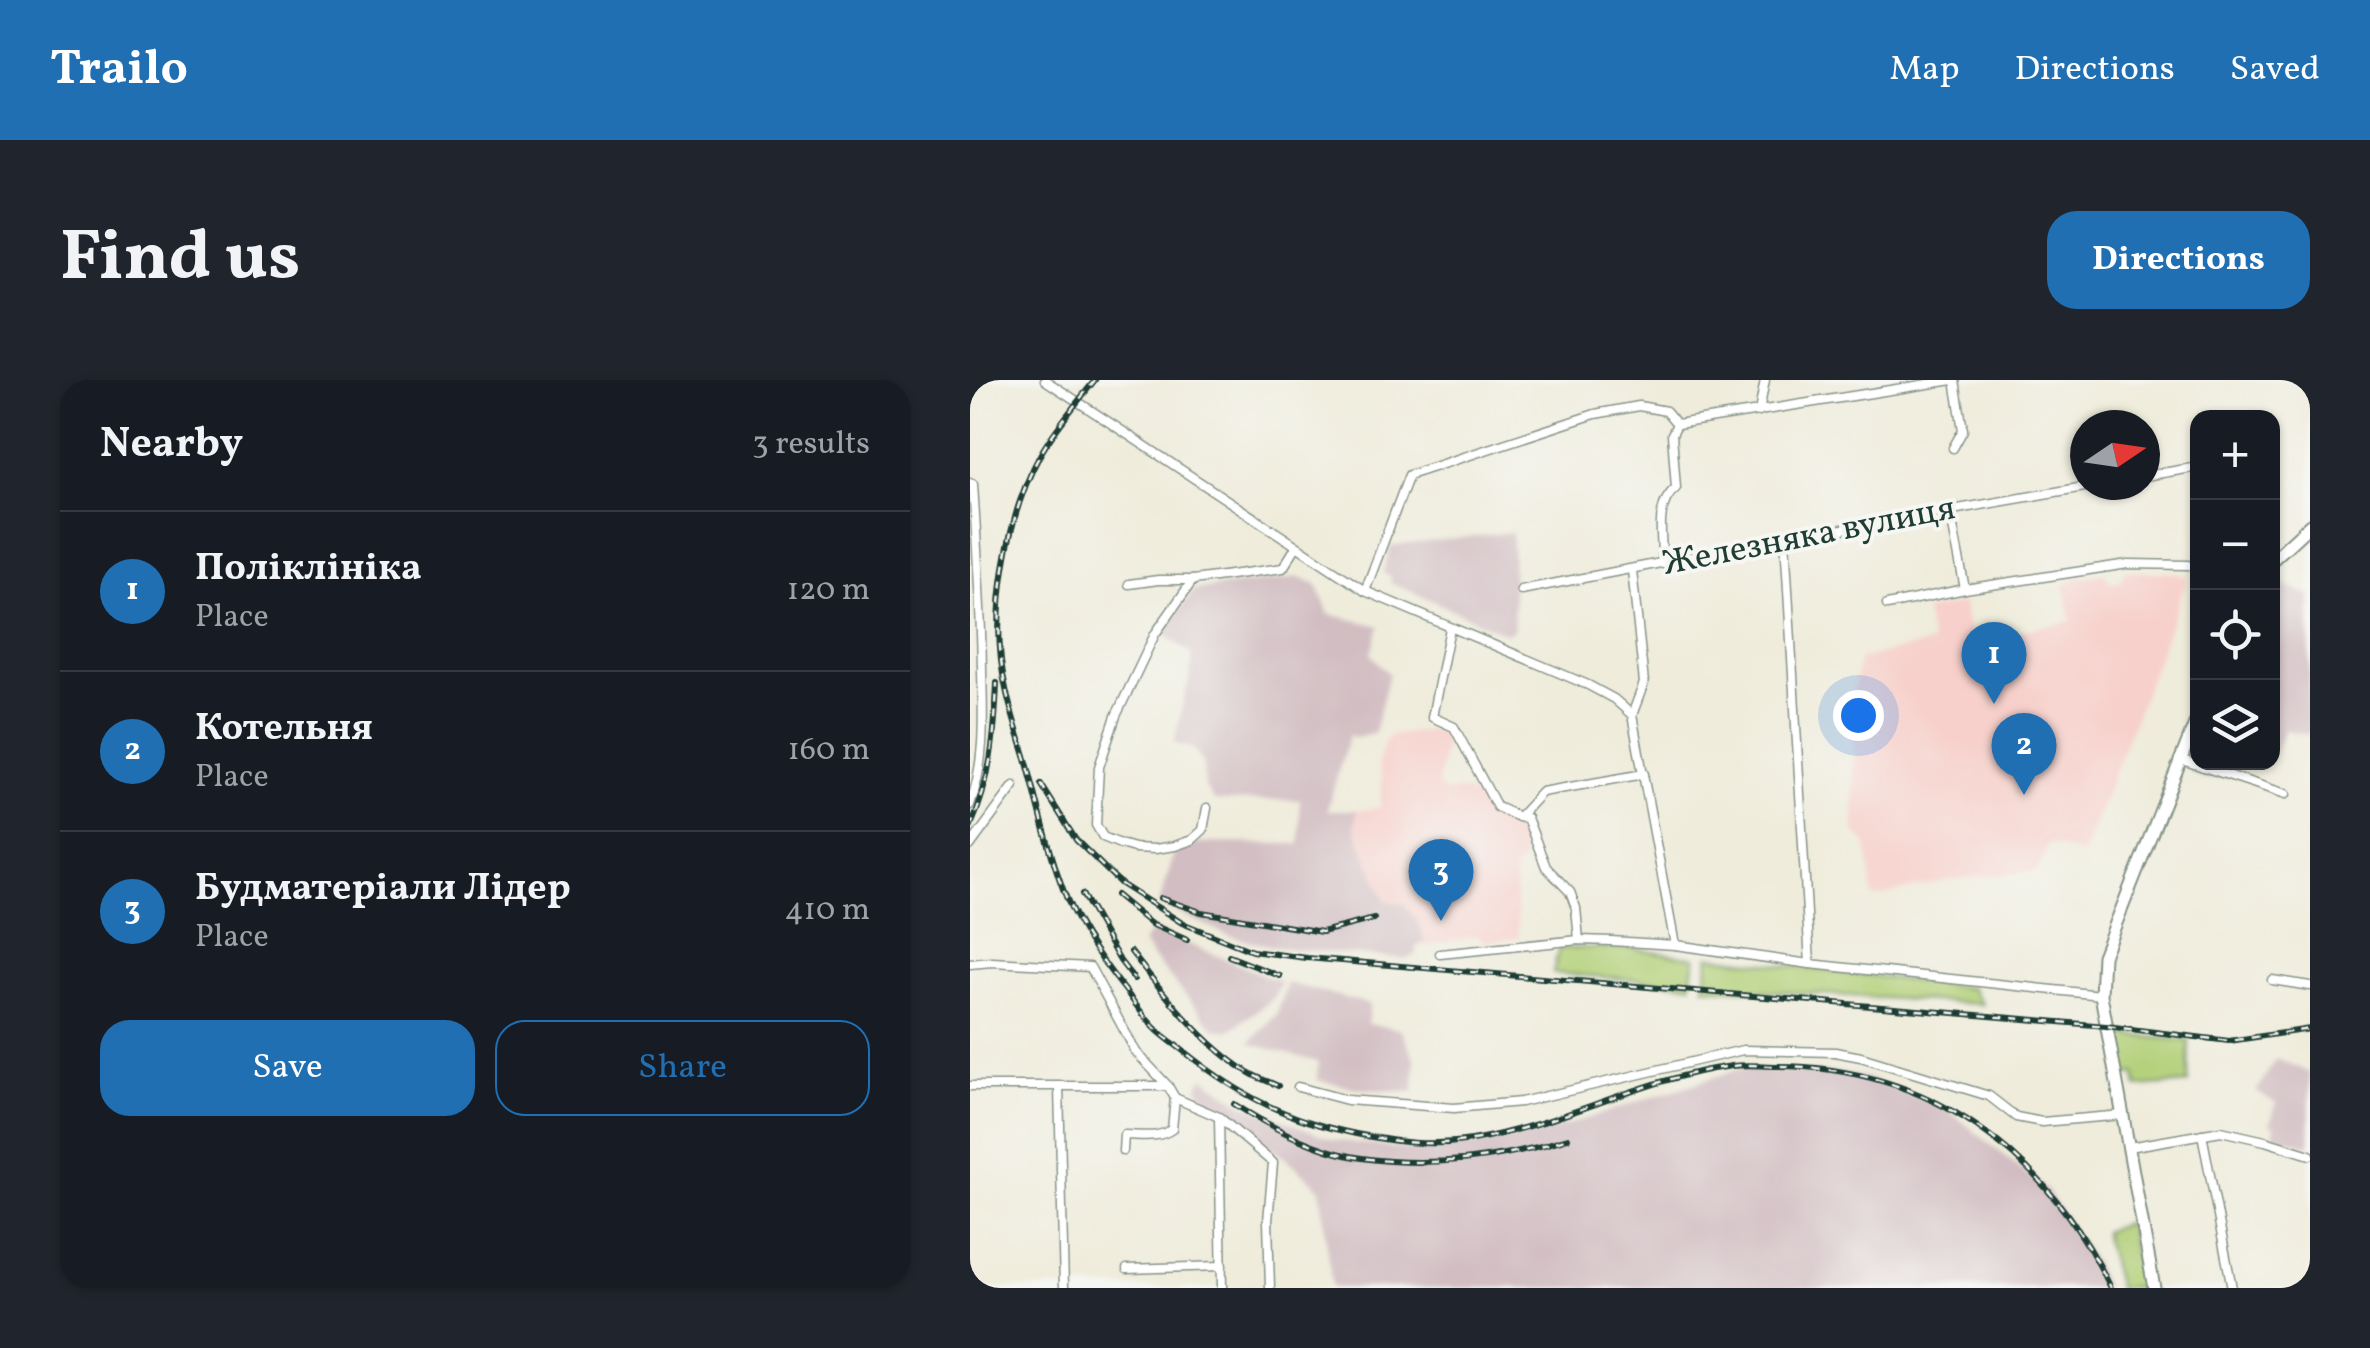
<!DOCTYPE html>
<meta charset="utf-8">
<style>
:root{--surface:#171b24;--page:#20242c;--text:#f1f3f6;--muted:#9ea1a6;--line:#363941;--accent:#1f6fb2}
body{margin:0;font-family:Vollkorn,serif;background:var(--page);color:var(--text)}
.controls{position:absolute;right:30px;top:30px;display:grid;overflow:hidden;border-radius:20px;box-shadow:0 2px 8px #0004}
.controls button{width:90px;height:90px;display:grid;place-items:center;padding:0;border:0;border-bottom:2px solid var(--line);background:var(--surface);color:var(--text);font:50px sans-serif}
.compass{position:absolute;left:1100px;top:30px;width:90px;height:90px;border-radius:50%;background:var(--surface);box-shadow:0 2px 8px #0004;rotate:77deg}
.you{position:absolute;left:888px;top:335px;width:35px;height:35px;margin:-25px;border:8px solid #fff;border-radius:50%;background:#1a73e8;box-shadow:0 0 0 15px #1a73e833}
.badge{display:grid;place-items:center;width:65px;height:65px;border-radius:50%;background:var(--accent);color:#fff;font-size:32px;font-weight:700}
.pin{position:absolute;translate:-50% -82px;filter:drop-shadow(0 2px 5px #0008)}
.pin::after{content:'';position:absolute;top:52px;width:35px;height:30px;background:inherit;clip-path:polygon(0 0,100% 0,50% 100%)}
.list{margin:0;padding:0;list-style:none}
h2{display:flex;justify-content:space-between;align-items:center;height:130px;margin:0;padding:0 40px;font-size:42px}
h2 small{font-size:32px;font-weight:400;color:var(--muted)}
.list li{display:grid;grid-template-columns:65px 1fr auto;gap:30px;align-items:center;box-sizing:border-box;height:160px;padding:0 40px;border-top:2px solid var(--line)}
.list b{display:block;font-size:38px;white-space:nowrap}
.list p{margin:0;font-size:32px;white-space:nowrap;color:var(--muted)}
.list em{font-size:32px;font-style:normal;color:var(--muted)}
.actions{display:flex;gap:20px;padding:30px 40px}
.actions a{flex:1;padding:22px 0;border:2px solid var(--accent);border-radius:30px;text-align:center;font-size:35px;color:var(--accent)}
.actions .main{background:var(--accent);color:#fff}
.icon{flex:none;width:55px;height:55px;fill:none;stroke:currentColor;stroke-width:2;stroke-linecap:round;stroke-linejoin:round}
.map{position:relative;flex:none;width:1340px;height:908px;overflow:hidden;border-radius:30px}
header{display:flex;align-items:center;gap:60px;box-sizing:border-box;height:140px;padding:0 50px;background:var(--accent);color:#fff}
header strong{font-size:48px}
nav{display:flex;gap:55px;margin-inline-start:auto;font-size:35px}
.intro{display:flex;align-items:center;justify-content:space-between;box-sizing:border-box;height:240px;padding:0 60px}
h1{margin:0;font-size:70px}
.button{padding:25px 45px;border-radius:30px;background:var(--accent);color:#fff;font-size:35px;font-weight:700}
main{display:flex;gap:60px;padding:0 60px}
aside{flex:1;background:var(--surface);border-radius:30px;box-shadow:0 2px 8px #0004}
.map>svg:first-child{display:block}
</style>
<header>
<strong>Trailo</strong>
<nav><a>Map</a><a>Directions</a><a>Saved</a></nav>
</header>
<div class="intro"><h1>Find us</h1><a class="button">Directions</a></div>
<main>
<aside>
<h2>Nearby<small>3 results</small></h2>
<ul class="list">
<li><span class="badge">1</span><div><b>Поліклініка</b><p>Place</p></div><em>120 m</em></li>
<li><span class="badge">2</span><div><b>Котельня</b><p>Place</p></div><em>160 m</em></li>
<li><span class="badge">3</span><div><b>Будматеріали Лідер</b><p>Place</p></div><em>410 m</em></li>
</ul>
<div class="actions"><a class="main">Save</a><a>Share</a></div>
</aside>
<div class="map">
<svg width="1340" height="908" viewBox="0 0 1340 908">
<rect width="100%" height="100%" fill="#f6f6f2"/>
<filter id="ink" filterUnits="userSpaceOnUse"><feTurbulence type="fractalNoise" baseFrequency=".01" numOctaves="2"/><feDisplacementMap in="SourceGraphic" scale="20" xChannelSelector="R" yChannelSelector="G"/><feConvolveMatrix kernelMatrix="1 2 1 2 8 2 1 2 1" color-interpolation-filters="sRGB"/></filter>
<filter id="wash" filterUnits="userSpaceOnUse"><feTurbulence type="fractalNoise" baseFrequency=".0048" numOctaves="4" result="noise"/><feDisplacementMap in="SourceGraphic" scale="40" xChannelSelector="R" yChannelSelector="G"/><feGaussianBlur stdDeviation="2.25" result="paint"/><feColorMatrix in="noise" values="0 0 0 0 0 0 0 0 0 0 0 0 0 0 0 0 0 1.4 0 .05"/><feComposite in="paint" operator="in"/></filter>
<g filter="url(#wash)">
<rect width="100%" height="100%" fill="#efecdb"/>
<!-- built -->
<g fill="#f7d0cb">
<path d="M1155,191L1205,193L1218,197L1113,475L1079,464L1068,491L979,500L908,517L902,516L897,465L884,451V370L879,337L889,279L961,263L955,231L993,223L1001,261L1101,241L1094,204L1101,203V199L1135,193L1140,203L1150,202Z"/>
<path d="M470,349L476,356L468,404L475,413L490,410L508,416L519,428L555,447L560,458L562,466L549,485L544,487L549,558L511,562V557L506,556L455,566L450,546L416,521L385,448L387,430L410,428L412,397L408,385L415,360L422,355Z"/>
</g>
<!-- industrial -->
<g fill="#d2bec2">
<path d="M542,152L544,249L537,254L420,202L421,197L413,193L421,166Z"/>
<path d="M330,197L347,204L359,234L410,246L401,274L419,294L404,353L387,358L379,355L357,430H387L385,448L416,521L434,524L450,546L455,563L446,567V575L435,579L303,567L260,556L189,524L205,471L230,463L330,464V420L244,421L235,407L232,381L224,369L204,363L222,284L221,274L193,253L224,210Z"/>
<path d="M1310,204L1340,215V355L1315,350L1303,375L1302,221Z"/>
<path d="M182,549L311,602L304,618L259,651L245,649L181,576L173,563Z"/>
<path d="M317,603L400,624L397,644L431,649L445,679L444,712L392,709L347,700L348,682L279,663L307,634Z"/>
<path d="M1308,679L1340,693V765L1303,756L1305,746L1300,743L1306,723L1286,712L1304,682Z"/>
<path d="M772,688L876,693L898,698L977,729L1078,811L1124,882L1136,908H362L350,808L315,777L234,717L227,706L234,697L271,723L364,760L443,770L566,755Z"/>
</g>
<!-- green -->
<g fill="#b1cf76" stroke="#688655" stroke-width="2.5">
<path d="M589,568H658L725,577L721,604L583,593Z"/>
<path d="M739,576L1001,608L1012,624L735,607Z"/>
<path d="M1149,654L1219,661L1218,703L1167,707L1165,694L1155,695Z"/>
<path d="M1158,843L1171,908H1148L1133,852Z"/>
</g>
</g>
<g filter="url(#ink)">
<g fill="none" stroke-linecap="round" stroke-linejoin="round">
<!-- street casing -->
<g stroke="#879488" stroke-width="11">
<g id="street">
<path d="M75,0L395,211L618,305L644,319L662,335"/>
<path d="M789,32L795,0"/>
<path d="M983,68L993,50L985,0"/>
<path d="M1175,96L1228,87"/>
<path d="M0,103L3,104C7,166 11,227 12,289C13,335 16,380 0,425"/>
<path d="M980,131L995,209"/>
<path d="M815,159L840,584"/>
<path d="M693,184C692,159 684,125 706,108L702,54L707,44"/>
<path d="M662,190L674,303L662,335L705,565"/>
<path d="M223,200L185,254L146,336L129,387L126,445L133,457L150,464L164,468L185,469L205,466L222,460L233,450L237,428"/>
<path d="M159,204L188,200H223L313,188L326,167"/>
<path d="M551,210L815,159L1126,105"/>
<path d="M395,211L439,95L625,34L669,26L696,31L707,44L983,0"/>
<path d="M917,225L995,209L1158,184L1218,185L1228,188"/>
<path d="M480,248L462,337L484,347L527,427L549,437L557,438L576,487L600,512L606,528L609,560"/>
<path d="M1209,379L1316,414"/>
<path d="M549,437L572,412L674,394"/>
<path d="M0,466L44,406"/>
<path d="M470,574L609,560L641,561L705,565L840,584L1131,615"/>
<path d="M0,584L22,582L120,587L166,672L198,706L205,718L249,737L303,783L298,841L300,908"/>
<path d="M1302,600L1340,606"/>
<path d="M0,706H198"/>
<path d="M89,707L94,908"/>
<path d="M328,707L377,720L484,728L551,722L773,670L865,672L891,677L1019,716L1046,737L1072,742L1153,735"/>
<path d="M249,737L252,908"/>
<path d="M1232,754L1262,908"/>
<path d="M1159,767L1251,751L1295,761L1340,775"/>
<path d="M153,771L154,755C170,755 189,759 202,749L205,718"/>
<path d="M157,889L252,886"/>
</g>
</g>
<!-- secondary casing -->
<g stroke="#879488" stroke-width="15">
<g id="secondary">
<path d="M1302,180L1340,145"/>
<path d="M1184,908L1131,615L1133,576L1228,336"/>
</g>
</g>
<!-- street -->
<use href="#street" stroke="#fff" stroke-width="8"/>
<!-- secondary -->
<use href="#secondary" stroke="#fff" stroke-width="11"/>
<!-- rail casing -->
<g stroke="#1f3d34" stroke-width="6">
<g id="rail">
<path d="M125,0C107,23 86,47 71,73C36,136 19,238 36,309C41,333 49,356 56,379C68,422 77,467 93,509C106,545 130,579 154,609C165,623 175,639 188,651C197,659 207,666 216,673C272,717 316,739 386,754C426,762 460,767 502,760C591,745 672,698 762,686C777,684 793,686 807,686C961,687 1075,772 1141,908"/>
<path d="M71,404L106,460L151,504L212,543L282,571L337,578L1136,646L1259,661L1340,649"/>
<path d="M0,448C21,401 25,354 27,303"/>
<path d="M112,514L150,581L164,599"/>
<path d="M146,515L181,544L217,560"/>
<path d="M190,518L231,532L352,552L404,539"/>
<path d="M161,572C193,613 234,665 278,692C287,698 298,701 308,706"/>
<path d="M259,576L310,596"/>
<path d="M264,724C302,748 347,772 392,778C460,788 533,779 598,758"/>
</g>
</g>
<!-- rail -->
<use href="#rail" stroke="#f6f6f2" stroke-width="2.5" stroke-dasharray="8" stroke-linecap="butt"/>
</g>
</g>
<g text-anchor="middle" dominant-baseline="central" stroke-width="8" stroke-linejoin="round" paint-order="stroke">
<!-- street labels -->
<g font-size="35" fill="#1f3d34" stroke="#f6f6f2">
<text transform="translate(839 157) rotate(-11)">Железняка вулиця</text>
</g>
</g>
</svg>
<div class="controls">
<button>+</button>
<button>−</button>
<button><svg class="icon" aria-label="locate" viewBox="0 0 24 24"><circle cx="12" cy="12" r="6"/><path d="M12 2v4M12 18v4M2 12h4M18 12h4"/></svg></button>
<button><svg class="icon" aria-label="layers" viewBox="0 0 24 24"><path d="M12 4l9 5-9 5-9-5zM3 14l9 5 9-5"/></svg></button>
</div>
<svg class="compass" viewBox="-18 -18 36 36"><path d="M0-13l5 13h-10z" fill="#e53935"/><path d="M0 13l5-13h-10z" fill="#9ea1a6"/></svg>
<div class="you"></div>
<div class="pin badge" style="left:1024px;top:324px">1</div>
<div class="pin badge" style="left:1054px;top:415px">2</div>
<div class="pin badge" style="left:471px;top:541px">3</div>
</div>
</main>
